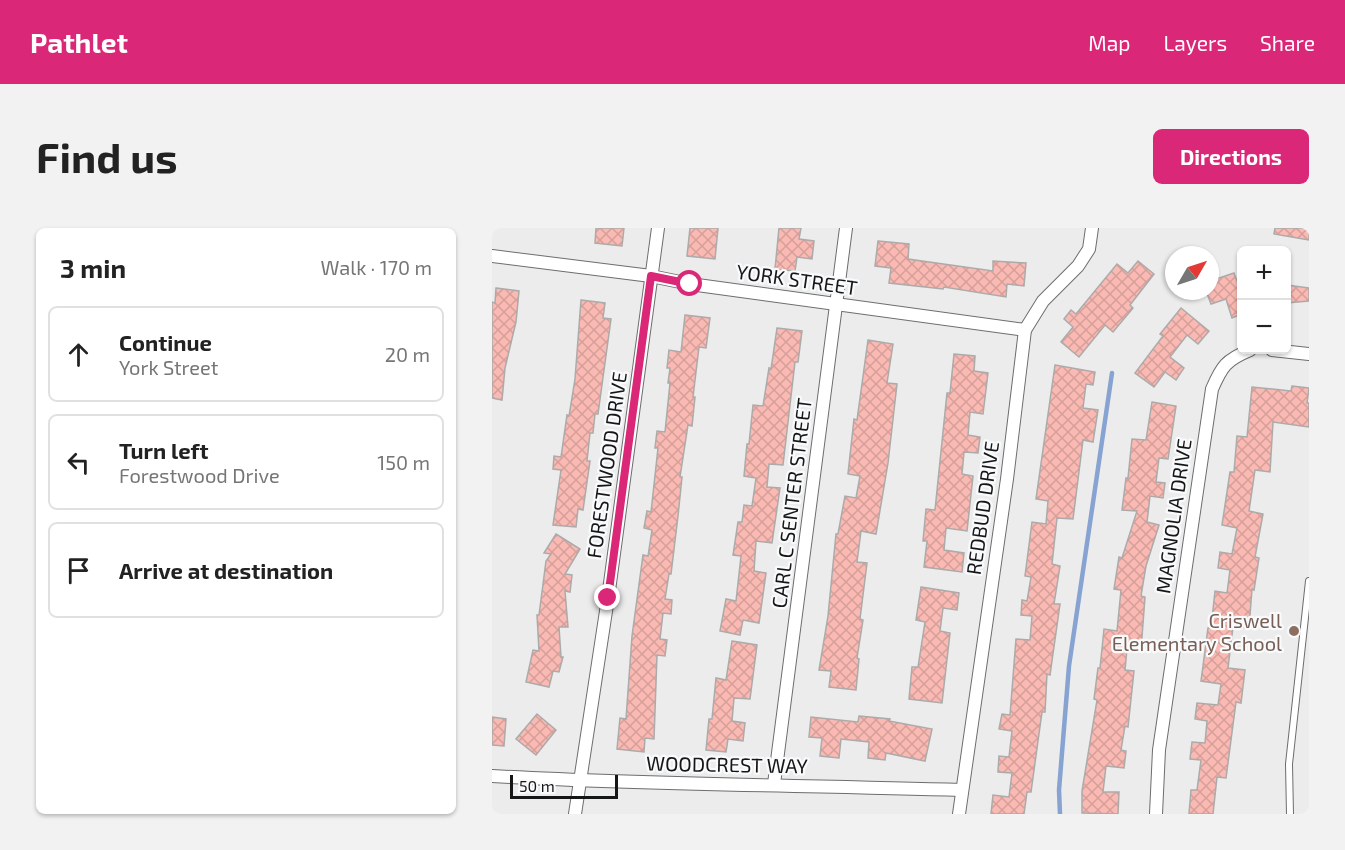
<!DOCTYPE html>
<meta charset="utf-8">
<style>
:root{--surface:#fff;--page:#f2f2f2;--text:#222;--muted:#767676;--line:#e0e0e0;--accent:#db2777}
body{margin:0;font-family:"Exo 2",sans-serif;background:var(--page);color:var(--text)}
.controls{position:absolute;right:18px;top:18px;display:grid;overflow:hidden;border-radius:9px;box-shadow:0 2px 4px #0004}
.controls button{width:54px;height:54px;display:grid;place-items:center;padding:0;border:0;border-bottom:2px solid var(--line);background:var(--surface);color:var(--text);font:30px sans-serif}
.compass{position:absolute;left:673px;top:18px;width:54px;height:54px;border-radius:50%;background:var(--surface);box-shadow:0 2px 4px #0004;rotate:51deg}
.scale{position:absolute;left:18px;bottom:15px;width:108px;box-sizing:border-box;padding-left:6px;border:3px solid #151616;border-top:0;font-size:16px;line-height:21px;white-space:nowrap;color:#151616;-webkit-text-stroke:4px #f9fafb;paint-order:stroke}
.stop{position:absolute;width:18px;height:18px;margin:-14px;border:4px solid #db2777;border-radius:50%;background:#fff}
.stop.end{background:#db2777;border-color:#fff;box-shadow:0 2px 6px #0008}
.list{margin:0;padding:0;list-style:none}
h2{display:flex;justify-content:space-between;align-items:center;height:78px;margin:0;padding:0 24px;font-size:26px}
h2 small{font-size:20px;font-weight:400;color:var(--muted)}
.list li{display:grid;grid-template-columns:39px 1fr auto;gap:18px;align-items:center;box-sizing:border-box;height:96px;margin:0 12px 12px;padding:0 12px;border:2px solid var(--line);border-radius:9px}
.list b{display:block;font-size:22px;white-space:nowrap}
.list p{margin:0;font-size:20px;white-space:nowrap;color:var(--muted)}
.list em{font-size:20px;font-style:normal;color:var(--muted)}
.icon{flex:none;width:33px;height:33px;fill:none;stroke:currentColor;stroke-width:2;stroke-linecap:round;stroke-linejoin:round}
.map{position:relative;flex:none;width:817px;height:586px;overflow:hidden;border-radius:9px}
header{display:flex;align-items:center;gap:36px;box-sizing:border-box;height:84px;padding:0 30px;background:var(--accent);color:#fff}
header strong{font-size:28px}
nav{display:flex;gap:33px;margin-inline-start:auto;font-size:21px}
.intro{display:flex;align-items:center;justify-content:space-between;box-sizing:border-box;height:144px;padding:0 36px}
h1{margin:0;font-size:42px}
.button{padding:15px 27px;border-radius:9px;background:var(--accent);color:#fff;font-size:21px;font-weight:700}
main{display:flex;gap:36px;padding:0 36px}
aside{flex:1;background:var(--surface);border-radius:9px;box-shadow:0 2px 4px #0004}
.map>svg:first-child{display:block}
</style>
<header>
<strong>Pathlet</strong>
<nav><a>Map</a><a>Layers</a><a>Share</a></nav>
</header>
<div class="intro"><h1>Find us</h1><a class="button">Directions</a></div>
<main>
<aside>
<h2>3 min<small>Walk · 170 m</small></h2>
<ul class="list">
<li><svg class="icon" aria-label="ahead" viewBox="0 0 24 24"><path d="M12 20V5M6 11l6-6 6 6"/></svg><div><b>Continue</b><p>York Street</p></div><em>20 m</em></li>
<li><svg class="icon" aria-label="left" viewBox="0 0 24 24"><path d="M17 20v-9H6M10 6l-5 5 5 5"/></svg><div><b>Turn left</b><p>Forestwood Drive</p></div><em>150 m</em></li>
<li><svg class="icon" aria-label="arrive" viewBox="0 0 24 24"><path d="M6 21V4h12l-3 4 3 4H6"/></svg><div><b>Arrive at destination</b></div></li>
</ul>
</aside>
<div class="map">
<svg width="817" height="586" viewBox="0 0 817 586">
<defs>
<pattern id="building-cross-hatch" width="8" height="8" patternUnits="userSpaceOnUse" patternTransform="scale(1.5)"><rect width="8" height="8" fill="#fabab3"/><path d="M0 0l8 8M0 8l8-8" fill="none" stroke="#d59f99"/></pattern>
</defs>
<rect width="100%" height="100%" fill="#ececed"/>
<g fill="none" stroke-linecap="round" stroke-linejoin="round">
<!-- stream -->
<path stroke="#86a3d1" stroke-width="4.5" d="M568,586L567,562L577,438L620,145"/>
</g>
<!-- building -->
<g fill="url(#building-cross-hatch)" stroke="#acaaaa" stroke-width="1.5">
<path d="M104,0H132L130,18L103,15Z"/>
<path d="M198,0H226L223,31L195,28Z"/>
<path d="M287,0H309L307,11L322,13L320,31L305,29L303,43L283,41Z"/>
<path d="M783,0H817V12L782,6Z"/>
<path d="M386,13L417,16L416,31L501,43V33L534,35L532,58L515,56L514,69L452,59L451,61L397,55L399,40L383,38Z"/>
<path d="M646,33L662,46L638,77L641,80L621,104L613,97L587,129L569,114L581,99L572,91L579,82L584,86L625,36L636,45Z"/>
<path d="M742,45L750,66V86L740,90L734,71L719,76L714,63H718V53Z"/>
<path d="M795,57L817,60V73L795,75Z"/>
<path d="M4,60L27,63L24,94L13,140L10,172L0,170V74L3,75Z"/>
<path d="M89,72L113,75L111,90L119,91L106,186H103L101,205H98L95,233H98L91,282L86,281L84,299L61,297L69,242L61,241L62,228L69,229L75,187L77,188L83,151Z"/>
<path d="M689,80L717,103L706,116L695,107L678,129L692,140L684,152L673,144L662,159L643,145L671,108L668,106Z"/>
<path d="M193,87L218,90L214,120L207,119L201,169H203L200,198L196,197L188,249H190L186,288L179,346H177L173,371L180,372L179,386L171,385L168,411L175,412L173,428L165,427L162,511L153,510L152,524L125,521L128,490L134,491L140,408L151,327L156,328L160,302L152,300L155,283L159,284L166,220H163L165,203L173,204L178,155H176L178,140H175L177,122L189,124Z"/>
<path d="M285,100L310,103L306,134H303L291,237L277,236L275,259L288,260L280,315L264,313L262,343L274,345L267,395L251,392L248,407L228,403L234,371L244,373L249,328L241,327L246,294H250L252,277L260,278L264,250L252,248L255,216H257L261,177L271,178L277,140L279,141Z"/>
<path d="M376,112L401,116L395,155L405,156L396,235L384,306L369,303L365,334L375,335L368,391L371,392L365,430L367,431L364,462L337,459L339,443L327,442L336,388L344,306H346L353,268L364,270L368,248L356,246L362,191L365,192Z"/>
<path d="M462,126L483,128L482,143L496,145L491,186L478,184L476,207L488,209L486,225L472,224L470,246L481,248L475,303L454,300L452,322L472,325L470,344L432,339L435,313H431L434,281L443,282L455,165H458Z"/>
<path d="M563,137L603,144L601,157L594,156L591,180L606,182L601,214L591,212L581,291L565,290L560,336L568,338L562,376H568L558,447L555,446L553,484H550L539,564H535L532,586H499L501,567L517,569L520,545L506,544L507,528L517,529L520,503L507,501L510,486L518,487L524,411L538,412L540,388L529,387L530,372L535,373L539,349L533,348L540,294L554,296L556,273L544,271Z"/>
<path d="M800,158L817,160L815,175H817V199L781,194L778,244L763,242L757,283L771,286L763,329L767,330L762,362L760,361L757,400L741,399L736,440L753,442L749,475L744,474L734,550L725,549L721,586H697L699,562H705L709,532L698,531L700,514L713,515L715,493L703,491L705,475L726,477L729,456L709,453L716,400H719L723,363L735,365L738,342L726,340L728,324L740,326L745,300L730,297L738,244H742L745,208L755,209L760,159L799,163Z"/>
<path d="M660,174L684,178L676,231L667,230L664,254L673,255L671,270L658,268L655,294L667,297L654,338L649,368L653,369L649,422L635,421L633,442L642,443L636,499L633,498L629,522L634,523L632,540L614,538L611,564H627L626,586L590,585V563L605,472L602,471L606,440H608L612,401L625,403L629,362L622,361L627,329L630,330L645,283L630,282L634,250H636L640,211L654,212Z"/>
<path d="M64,306L88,321L73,346L80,347L78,364L73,363L76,399H67L69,429H71L67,444L61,443L57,459L34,454L41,422L47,423L45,387H47L54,333L59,326L52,325Z"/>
<path d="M429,359L467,365L465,382L451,380L448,403L458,405L450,475L417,471L420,439H426L433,394L424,392Z"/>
<path d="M240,413L265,417L258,471L242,470L240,493L253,495L251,513L236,511L234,524L214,522L217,491H220L224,450L234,452Z"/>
<path d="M45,486L64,502L44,527L24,511Z"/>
<path d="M367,488L398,491L397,493L440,501L433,533L394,525L393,532L376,530L377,514L349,511L347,530L328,528L330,510L317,509L319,489L366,494Z"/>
<path d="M0,489L14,491L12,518L0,517Z"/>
</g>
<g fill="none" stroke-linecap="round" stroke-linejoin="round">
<!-- lane casing -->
<g stroke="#6c6d6e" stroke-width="8">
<path id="lane" d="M798,586L797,536L817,353"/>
</g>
<!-- street casing -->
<g stroke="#6c6d6e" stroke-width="14">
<g id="street">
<path d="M0,28L159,48L198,56L533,102"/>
<path d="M780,122L817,126"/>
<path d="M0,548C156,557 313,557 470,562"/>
<path d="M282,556L354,0"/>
<path d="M83,586L116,370L166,0"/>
<path d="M467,586L515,251L533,102L551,73L586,38L597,21L600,0"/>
<path d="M664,586L667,522L720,161C730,138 734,132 758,122"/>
</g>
</g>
<!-- lane -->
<use href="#lane" stroke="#fff" stroke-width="6"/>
<!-- street -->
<use href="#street" stroke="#fff" stroke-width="12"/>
</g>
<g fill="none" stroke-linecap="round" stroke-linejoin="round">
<!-- route -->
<path stroke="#db2777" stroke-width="8" d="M116,370L159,48L198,56"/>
</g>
<!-- markers -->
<circle fill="#8d6e63" stroke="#f9fafb" stroke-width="2" cx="802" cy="403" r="6"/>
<g text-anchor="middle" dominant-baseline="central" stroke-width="4.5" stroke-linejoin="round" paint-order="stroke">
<!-- street labels -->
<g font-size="20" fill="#151616" stroke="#f9fafb">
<text transform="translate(305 51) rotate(8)">YORK STREET</text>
<text transform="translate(114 237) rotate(-82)">FORESTWOOD DRIVE</text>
<text transform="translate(299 275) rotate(-83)">CARL C SENTER STREET</text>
<text transform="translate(490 280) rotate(-82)">REDBUD DRIVE</text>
<text transform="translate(681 288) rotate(-82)">MAGNOLIA DRIVE</text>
<text transform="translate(235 536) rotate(1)">WOODCREST WAY</text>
</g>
<!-- education labels -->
<g font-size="20" fill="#785e54" stroke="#f9fafb" text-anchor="end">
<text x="790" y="392">Criswell<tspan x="790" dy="23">Elementary School</tspan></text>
</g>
</g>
</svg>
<div class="controls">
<button>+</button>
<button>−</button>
</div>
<svg class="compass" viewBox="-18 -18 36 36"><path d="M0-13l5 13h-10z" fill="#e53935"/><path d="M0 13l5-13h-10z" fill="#767676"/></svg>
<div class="scale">50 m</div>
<div class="stop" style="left:198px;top:56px"></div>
<div class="stop end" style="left:116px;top:370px"></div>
</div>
</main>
